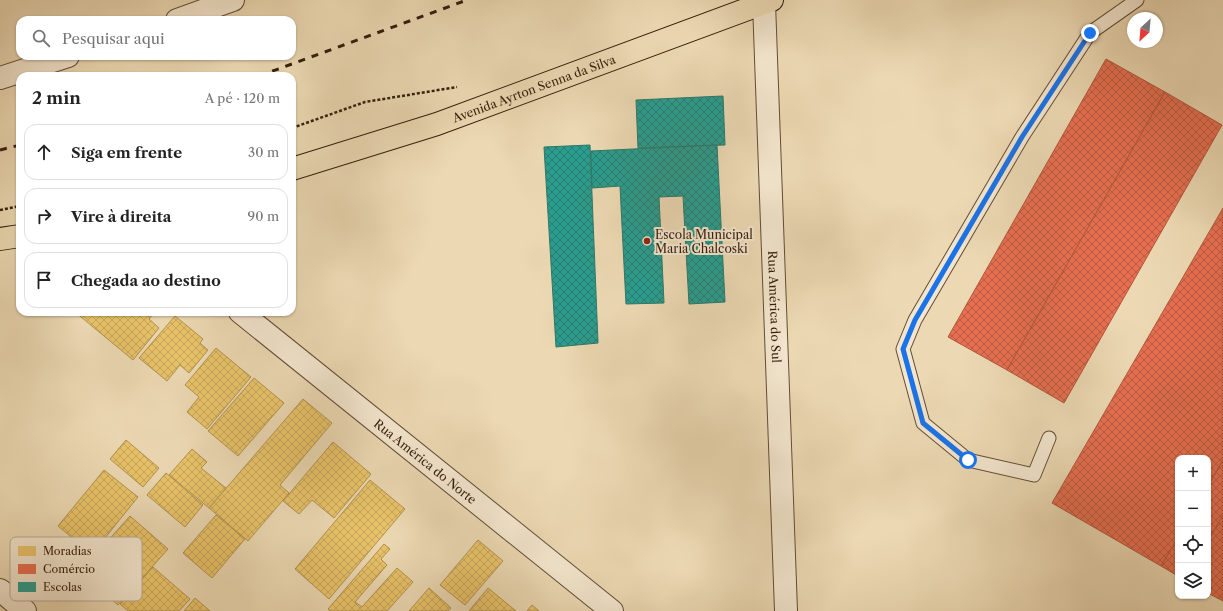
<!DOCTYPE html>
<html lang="pt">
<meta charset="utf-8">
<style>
:root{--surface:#fff;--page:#f6f6f6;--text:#222;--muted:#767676;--line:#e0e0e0}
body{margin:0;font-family:"Libre Caslon Text",serif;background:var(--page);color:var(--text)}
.controls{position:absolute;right:12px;bottom:12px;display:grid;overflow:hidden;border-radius:8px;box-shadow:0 1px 3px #0004}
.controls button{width:36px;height:36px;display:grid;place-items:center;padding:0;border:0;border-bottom:1px solid var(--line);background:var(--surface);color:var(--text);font:20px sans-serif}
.compass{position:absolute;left:1127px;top:12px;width:36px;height:36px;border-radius:50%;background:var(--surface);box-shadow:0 1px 3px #0004;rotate:206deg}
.stop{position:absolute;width:12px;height:12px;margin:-9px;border:3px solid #1a73e8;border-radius:50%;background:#fff}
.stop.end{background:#1a73e8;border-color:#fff;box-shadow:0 1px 4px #0008}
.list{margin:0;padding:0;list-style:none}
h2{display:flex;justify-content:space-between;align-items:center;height:52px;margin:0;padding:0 16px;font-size:17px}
h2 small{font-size:13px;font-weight:400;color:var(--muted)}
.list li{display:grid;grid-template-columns:26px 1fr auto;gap:12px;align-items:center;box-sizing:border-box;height:56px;margin:0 8px 8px;padding:0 8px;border:1px solid var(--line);border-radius:12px}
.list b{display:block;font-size:15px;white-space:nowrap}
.list em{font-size:13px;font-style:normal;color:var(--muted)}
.icon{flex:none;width:22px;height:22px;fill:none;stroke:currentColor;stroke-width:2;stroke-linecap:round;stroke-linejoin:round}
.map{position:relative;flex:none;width:1223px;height:611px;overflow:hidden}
.search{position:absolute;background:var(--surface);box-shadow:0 1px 3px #0004;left:16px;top:16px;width:280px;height:44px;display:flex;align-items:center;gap:10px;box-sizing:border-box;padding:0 14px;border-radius:12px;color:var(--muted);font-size:15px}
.panel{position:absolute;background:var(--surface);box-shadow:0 1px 3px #0004;left:16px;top:72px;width:280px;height:244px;border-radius:12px}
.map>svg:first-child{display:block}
</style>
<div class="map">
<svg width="1223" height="611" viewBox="0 0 1223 611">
<defs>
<pattern id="homes-cross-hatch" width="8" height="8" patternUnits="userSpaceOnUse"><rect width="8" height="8" fill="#e9c46a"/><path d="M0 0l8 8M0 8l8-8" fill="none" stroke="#c8a85b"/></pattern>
<pattern id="shops-cross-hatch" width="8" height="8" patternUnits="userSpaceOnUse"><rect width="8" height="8" fill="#e76f51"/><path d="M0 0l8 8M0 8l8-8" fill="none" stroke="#bc5b42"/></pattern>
<pattern id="schools-cross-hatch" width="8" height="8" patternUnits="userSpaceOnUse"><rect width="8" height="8" fill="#2a9d8f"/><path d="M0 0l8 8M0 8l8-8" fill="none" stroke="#257f73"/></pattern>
</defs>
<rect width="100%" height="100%" fill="#ecd9b3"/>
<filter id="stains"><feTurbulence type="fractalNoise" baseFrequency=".005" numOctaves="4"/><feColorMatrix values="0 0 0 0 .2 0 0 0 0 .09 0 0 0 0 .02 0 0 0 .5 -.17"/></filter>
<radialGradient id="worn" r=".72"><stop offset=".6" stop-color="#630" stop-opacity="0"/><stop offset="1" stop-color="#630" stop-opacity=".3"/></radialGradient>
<!-- homes -->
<g fill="url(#homes-cross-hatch)" stroke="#b3924e">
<path d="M75,312H155L149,319L159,328L133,360Z"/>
<path d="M175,316L203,339L200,343L208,350L189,373L180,365L167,381L139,358Z"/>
<path d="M216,348L251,377L207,429L187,412L199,397L185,385Z"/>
<path d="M254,378L284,403L238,456L208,431Z"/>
<path d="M303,399L332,423L280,485L289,493L248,541L209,508Z"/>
<path d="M126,440L159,468L143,487L110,459Z"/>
<path d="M333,442L371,474L334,518L312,500L299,514L283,501Z"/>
<path d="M192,449L207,462L201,468L226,488L209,508L169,475Z"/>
<path d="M104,470L138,497L92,554L58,526Z"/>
<path d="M166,473L203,505L185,527L147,495Z"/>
<path d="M370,480L405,509L329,599L295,569Z"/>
<path d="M216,515L245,539L212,578L183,553Z"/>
<path d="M130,516L168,549L118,605L80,572Z"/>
<path d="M478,540L503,561L465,605L440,585Z"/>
<path d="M384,544L390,549L381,559L387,565L355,602L362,607L397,568L413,582L387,611H330L328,609Z"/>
<path d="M153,567L190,599L179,611H128L120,604Z"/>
<path d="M429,588L451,608L448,611H409Z"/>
<path d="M488,588L516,611H469Z"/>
<path d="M195,598L210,611H184Z"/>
<path d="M532,605L539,611H527Z"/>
</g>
<!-- shops -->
<g fill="url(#shops-cross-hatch)" stroke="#b2563c">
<path d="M1106,59L1165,92L1007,370L948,337Z"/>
<path d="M1165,92L1222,125L1064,403L1007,370Z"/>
<path d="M1223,208V460L1208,486V458H1178V538L1161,566L1052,503Z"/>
<path d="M1223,460V515L1208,541V486Z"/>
<path d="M1223,515V601L1208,593V541Z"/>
<path d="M1178,538V576L1161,566Z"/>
</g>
<!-- schools -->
<g fill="url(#schools-cross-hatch)" stroke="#2d7768">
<path d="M723,96L725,145L638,148L636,100Z"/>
<path d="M590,145L598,343L556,347L544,147Z"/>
<path d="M717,145L725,302L689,304L683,196L659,197L664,303L626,304L620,186L592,188L591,151Z"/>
</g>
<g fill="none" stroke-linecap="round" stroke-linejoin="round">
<!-- service casing -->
<g stroke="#634c36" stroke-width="15">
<path id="service" d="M1049,438L1034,475L968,460L923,423L903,349L915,320L1022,137L1090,33L1137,0"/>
</g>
<!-- minor casing -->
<g stroke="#634c36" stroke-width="24">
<g id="minor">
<path id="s1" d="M764,3L786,611"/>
<path d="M177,20L233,0"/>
<path d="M0,78L68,56"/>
<path id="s2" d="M240,312L612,611"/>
</g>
</g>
<!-- tertiary casing -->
<g stroke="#634c36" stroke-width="24">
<path id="tertiary" d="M0,590L25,611"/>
</g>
<!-- primary casing -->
<g stroke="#351d0c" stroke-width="24">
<g id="primary">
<path id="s3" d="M292,169L437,124L772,0"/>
<path d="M0,239L20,236"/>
</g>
</g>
<!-- path -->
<g stroke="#351d0c" stroke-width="2.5" stroke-dasharray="3 2" stroke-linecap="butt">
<path d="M292,128L365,102L457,87"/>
<path d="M0,210L20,206"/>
</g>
<!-- service -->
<use href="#service" stroke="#f3e6ce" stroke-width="13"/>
<!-- minor -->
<use href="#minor" stroke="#f3e6ce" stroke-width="22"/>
<!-- tertiary -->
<use href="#tertiary" stroke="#f3e6ce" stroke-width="22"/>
<!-- primary -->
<use href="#primary" stroke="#ecd9b3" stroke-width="22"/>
<!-- rail -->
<g stroke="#351d0c" stroke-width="3" stroke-dasharray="7 7" stroke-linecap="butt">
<path d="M259,76L467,0"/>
<path d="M0,150L20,145"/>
</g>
</g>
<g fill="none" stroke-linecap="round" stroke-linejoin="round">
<!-- route -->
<path stroke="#1a73e8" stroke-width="5" d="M968,460L923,423L903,349L915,320L1022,137L1090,33"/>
</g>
<!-- markers -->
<circle fill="#8f2418" stroke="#f3e6ce" stroke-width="1.5" cx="647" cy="241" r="4"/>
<g text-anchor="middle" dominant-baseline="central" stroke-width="4" stroke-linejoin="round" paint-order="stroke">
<!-- street labels -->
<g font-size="12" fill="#351d0c" stroke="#f3e6ce">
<text stroke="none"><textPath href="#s3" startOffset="255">Avenida Ayrton Senna da Silva</textPath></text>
<text stroke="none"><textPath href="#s1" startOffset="304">Rua América do Sul</textPath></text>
<text stroke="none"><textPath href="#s2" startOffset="238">Rua América do Norte</textPath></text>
</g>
<!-- poi labels -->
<g font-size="12" fill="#351d0c" stroke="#f3e6ce" text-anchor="start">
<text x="655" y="234">Escola Municipal<tspan x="655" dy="14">Maria Chalcoski</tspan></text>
</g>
</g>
<!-- legend -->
<rect x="10" y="537" width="132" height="64" rx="6" fill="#f3e6ce" stroke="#baaa94" stroke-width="1"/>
<rect x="18" y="546" width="18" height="10" fill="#e9c46a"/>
<rect x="18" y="564" width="18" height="10" fill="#e76f51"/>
<rect x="18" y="582" width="18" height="10" fill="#2a9d8f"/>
<g font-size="11" fill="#351d0c">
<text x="43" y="555">Moradias</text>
<text x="43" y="573">Comércio</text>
<text x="43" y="591">Escolas</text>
</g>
<rect width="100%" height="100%" filter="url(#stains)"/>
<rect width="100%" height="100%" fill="url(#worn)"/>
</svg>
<div class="controls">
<button>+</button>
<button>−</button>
<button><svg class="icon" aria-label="locate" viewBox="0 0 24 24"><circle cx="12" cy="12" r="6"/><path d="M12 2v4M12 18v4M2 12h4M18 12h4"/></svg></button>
<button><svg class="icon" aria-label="layers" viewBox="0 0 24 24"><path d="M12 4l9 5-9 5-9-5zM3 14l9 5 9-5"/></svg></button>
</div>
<svg class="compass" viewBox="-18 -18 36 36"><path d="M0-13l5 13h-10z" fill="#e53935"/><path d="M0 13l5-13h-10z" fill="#767676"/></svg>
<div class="stop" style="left:968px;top:460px"></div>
<div class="stop end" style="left:1090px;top:33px"></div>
<div class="search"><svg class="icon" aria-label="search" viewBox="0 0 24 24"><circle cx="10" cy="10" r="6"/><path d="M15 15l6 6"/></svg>Pesquisar aqui</div>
<section class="panel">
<h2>2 min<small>A pé · 120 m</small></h2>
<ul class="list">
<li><svg class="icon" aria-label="ahead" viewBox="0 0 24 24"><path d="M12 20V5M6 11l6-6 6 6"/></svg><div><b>Siga em frente</b></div><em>30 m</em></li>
<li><svg class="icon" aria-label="right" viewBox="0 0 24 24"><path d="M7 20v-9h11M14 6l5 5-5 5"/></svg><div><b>Vire à direita</b></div><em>90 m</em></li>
<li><svg class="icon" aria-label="arrive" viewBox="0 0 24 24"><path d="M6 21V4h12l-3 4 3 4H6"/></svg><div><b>Chegada ao destino</b></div></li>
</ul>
</section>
</div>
